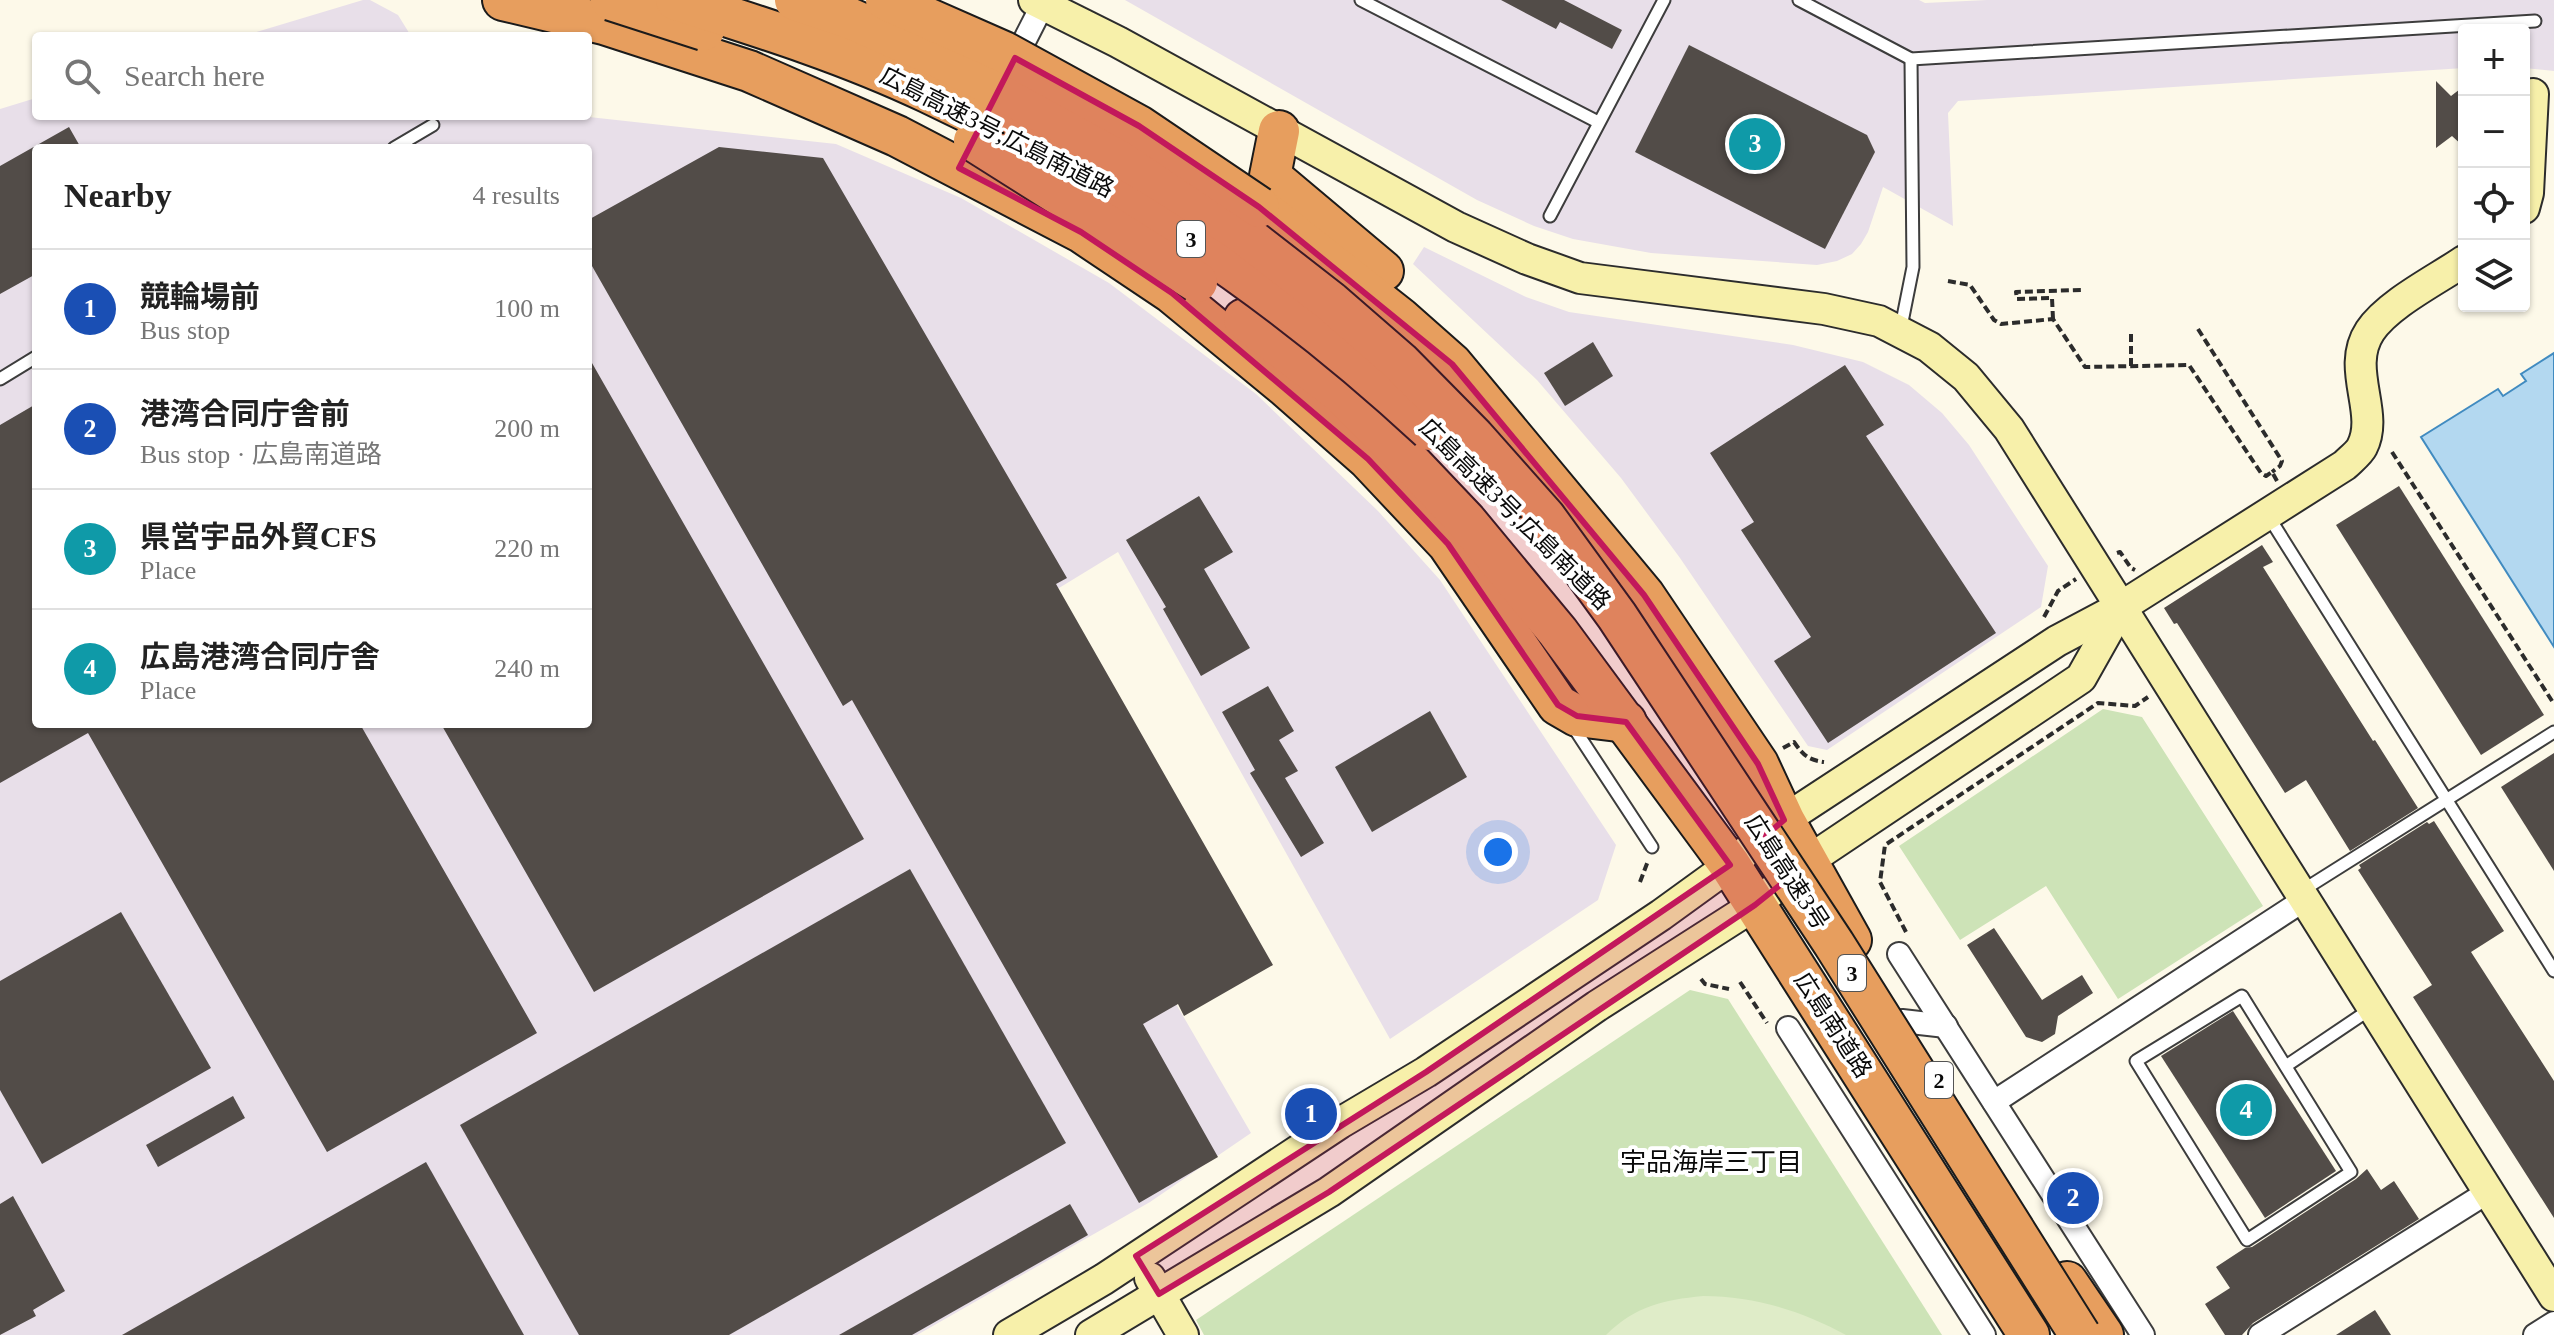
<!DOCTYPE html>
<meta charset="utf-8">
<style>
:root{--surface:#fff;--page:#f2f2f2;--text:#222;--muted:#767676;--line:#e0e0e0;--accent:#0b8043}
body{margin:0;font-family:"Times New Roman","Noto Sans JP",serif;background:var(--page);color:var(--text)}
.controls{position:absolute;right:24px;top:24px;display:grid;overflow:hidden;border-radius:8px;box-shadow:0 2px 6px #0004}
.controls button{width:72px;height:72px;display:grid;place-items:center;padding:0;border:0;border-bottom:2px solid var(--line);background:var(--surface);color:var(--text);font:40px sans-serif}
.you{position:absolute;left:1498px;top:852px;width:28px;height:28px;margin:-20px;border:6px solid #fff;border-radius:50%;background:#1a73e8;box-shadow:0 0 0 12px #1a73e833}
.badge{display:grid;place-items:center;width:52px;height:52px;border-radius:50%;background:var(--accent);color:#fff;font-size:26px;font-weight:700}
.pin{position:absolute;translate:-50% -50%;border:4px solid #fff;box-shadow:0 2px 8px #0006}
.list{margin:0;padding:0;list-style:none}
h2{display:flex;justify-content:space-between;align-items:center;height:104px;margin:0;padding:0 32px;font-size:34px}
h2 small{font-size:26px;font-weight:400;color:var(--muted)}
.list li{display:grid;grid-template-columns:52px 1fr auto;gap:24px;align-items:center;box-sizing:border-box;height:120px;padding:0 32px;border-top:2px solid var(--line)}
.list b{display:block;font-size:30px;white-space:nowrap}
.list p{margin:0;font-size:26px;white-space:nowrap;color:var(--muted)}
.list em{font-size:26px;font-style:normal;color:var(--muted)}
.icon{flex:none;width:44px;height:44px;fill:none;stroke:currentColor;stroke-width:2;stroke-linecap:round;stroke-linejoin:round}
.map{position:relative;flex:none;width:2554px;height:1335px;overflow:hidden}
.search{position:absolute;background:var(--surface);box-shadow:0 2px 6px #0004;left:32px;top:32px;width:560px;height:88px;display:flex;align-items:center;gap:20px;box-sizing:border-box;padding:0 28px;border-radius:8px;color:var(--muted);font-size:30px}
.panel{position:absolute;background:var(--surface);box-shadow:0 2px 6px #0004;left:32px;top:144px;width:560px;height:584px;border-radius:8px}
.map>svg:first-child{display:block}
</style>
<div class="map">
<svg width="2554" height="1335" viewBox="0 0 2554 1335">
<rect width="100%" height="100%" fill="#fdf9e9"/>
<!-- industrial -->
<g fill="#e8dfe9" fill-rule="evenodd">
<path d="M363,0H370L398,15L411,36H243Z"/>
<path d="M1125,0H1919L1925,3L1987,0H2554V71L2524,68V30H2464V68L1958,101L1948,113L1953,226L1883,187L1868,232L1861,244L1852,254L1837,261L1817,265L1651,253L1573,239L1534,226L1477,200Z"/>
<path d="M36,98V116H580L836,144L961,198L1109,283L1256,394L1378,511L1440,580L1616,845L1598,900L1390,1039L1118,552L967,644L1251,1133L1150,1202L917,1335H0V109ZM36,148H588V724H36Z"/>
<path d="M1424,247L1526,297L1569,312L1793,345L1863,362L1909,385L1942,413L1969,445L2048,566L2041,607L1827,750L1808,746L1680,558L1621,478L1537,380L1413,264Z"/>
</g>
<!-- green -->
<g fill="#cde3b7">
<path d="M2103,709L2142,717L2263,906L2118,999L2046,886L1960,940L1899,846Z"/>
<path d="M1690,990L1728,999L1942,1335H1204L1196,1320Z"/>
</g>
<!-- pitch -->
<path fill="#dfecc8" d="M1703,1296C1754,1296 1802,1311 1846,1335H1606C1635,1306 1663,1300 1703,1296Z"/>
<!-- water -->
<path fill="#b3d8f0" stroke="#418bc0" stroke-width="2" d="M2554,353V647L2421,437L2498,389L2503,396L2526,381L2521,374Z"/>
<!-- building -->
<g fill="#524c48">
<path d="M1501,0H1564L1622,30L1612,49L1560,22L1556,29Z"/>
<path d="M1689,45L1867,135L1875,152L1825,249L1635,152Z"/>
<path d="M2436,81L2451,96L2464,86V147L2452,136L2436,148Z"/>
<path d="M69,127L81,148H36V274L0,294V166Z"/>
<path d="M719,147L823,158L1067,578L1056,584L1273,965L1184,1016L1178,1004L1143,1024L1218,1157L1139,1203L852,700L843,706L588,259V220Z"/>
<path d="M1593,342L1613,376L1565,406L1544,373Z"/>
<path d="M588,356L864,839L594,992L441,724H588Z"/>
<path d="M1845,365L1884,425L1866,436L1996,633L1828,743L1774,661L1811,637L1741,530L1754,522L1710,453Z"/>
<path d="M36,404V724H360L537,1033L327,1152L88,733L0,783V425Z"/>
<path d="M2399,486L2544,715L2481,755L2336,525Z"/>
<path d="M1199,496L1233,552L1204,569L1250,648L1201,676L1163,609L1166,607L1126,540Z"/>
<path d="M2262,545L2273,562L2263,567L2373,741L2375,740L2418,808L2350,851L2306,780L2285,793L2177,623L2174,624L2164,608Z"/>
<path d="M1268,686L1294,731L1279,740L1298,771L1285,778L1324,843L1301,857L1250,773L1255,770L1222,712Z"/>
<path d="M1430,711L1467,777L1372,832L1335,767Z"/>
<path d="M2554,753V871L2501,787Z"/>
<path d="M2434,821L2504,931L2471,952L2554,1081V1218L2413,997L2432,985L2358,870L2361,868L2359,865L2427,822L2429,824Z"/>
<path d="M910,869L1066,1143L729,1335H579L460,1125Z"/>
<path d="M121,912L211,1068L42,1164L0,1090V981Z"/>
<path d="M1994,928L2042,1000L2082,975L2093,993L2058,1016L2055,1034L2042,1042L2026,1037L1967,945Z"/>
<path d="M2233,1011L2336,1171L2265,1218L2161,1056Z"/>
<path d="M233,1096L245,1118L158,1167L146,1145Z"/>
<path d="M426,1162L524,1335H122Z"/>
<path d="M2367,1169L2381,1190L2394,1181L2419,1219L2253,1323L2242,1335H2225L2205,1304L2230,1288L2216,1267L2245,1248L2252,1247L2356,1179Z"/>
<path d="M13,1196L65,1291L33,1310L36,1316L0,1335V1204Z"/>
<path d="M1070,1204L1088,1235L912,1335H839Z"/>
<path d="M2375,1310L2391,1335H2336Z"/>
</g>
<g fill="none" stroke-linecap="round" stroke-linejoin="round">
<!-- lane casing -->
<g stroke="#3d3d3d" stroke-width="15">
<g id="lane">
<path d="M1361,0L1598,122"/>
<path d="M1799,0L1911,59L2535,21"/>
<path d="M394,148L433,125"/>
<path d="M1550,216L1664,0"/>
<path d="M1900,332L1913,267L1911,59"/>
<path d="M0,379L36,357"/>
<path d="M2267,514L2554,971"/>
<path d="M1572,725L1652,847"/>
<path d="M2300,892L2554,732"/>
<path d="M2242,996L2351,1172L2247,1240L2136,1061Z"/>
<path d="M2286,1066L2372,1008"/>
</g>
</g>
<!-- street casing -->
<g stroke="#3d3d3d" stroke-width="26">
<g id="street">
<path d="M1011,67L1043,4"/>
<path d="M1899,954L2143,1335"/>
<path d="M1902,1021L1946,1026"/>
<path d="M1788,1028L1984,1335"/>
<path d="M1994,1102L2304,900"/>
<path d="M2260,1335L2488,1192"/>
<path d="M2535,1335L2554,1323"/>
</g>
</g>
<!-- secondary casing -->
<g stroke="#2c2c2c" stroke-width="34">
<g id="secondary">
<path d="M1034,0L1118,42L1456,227L1527,259L1580,278L1824,309L1879,321L1929,347L1966,377L2009,429L2554,1296"/>
<path d="M2524,208L2528,193L2533,94"/>
<path d="M1150,1278L1183,1335"/>
<path d="M1009,1335L1104,1279L1340,1123L1426,1072L1661,915L1730,865L1784,820L2057,641L2121,607L2345,465C2351,459 2359,453 2362,447C2380,412 2345,369 2370,331C2388,304 2436,280 2464,261"/>
<path d="M1091,1335L1329,1192L1597,1006L1755,905L1808,861L2081,678L2121,607"/>
</g>
</g>
<!-- highway casing -->
<g stroke="#1b1b1b" stroke-width="44">
<g id="highway">
<path d="M503,0L604,24L749,71L897,136L1081,232L1172,293L1285,386L1368,459L1448,544L1558,705L1577,716L1626,722"/>
<path d="M1279,131L1270,176L1383,271"/>
<path d="M1259,207L1400,318L1452,364L1644,595L1758,764L1784,820L1851,940"/>
<path d="M1244,319L1343,395L1410,462L1466,521L1558,632L1730,865L2029,1335"/>
<path d="M2067,1282L2103,1335"/>
</g>
</g>
<!-- path -->
<g stroke="#2c2c2c" stroke-width="4" stroke-dasharray="8 4" stroke-linecap="butt">
<path d="M1948,281L1970,285L1994,320L2001,324L2053,319L2085,367L2189,365L2261,473L2266,476L2272,472L2277,481"/>
<path d="M2053,319L2052,298L2017,299L2016,292L2081,290"/>
<path d="M2198,329L2282,461L2280,466L2272,472"/>
<path d="M2131,334V366"/>
<path d="M2392,452L2554,704"/>
<path d="M2117,553L2120,552L2131,568L2135,570"/>
<path d="M2044,617L2058,591L2076,579"/>
<path d="M1783,748L1794,742C1803,755 1808,760 1824,762"/>
<path d="M1640,882L1648,861"/>
<path d="M1906,932L1880,882L1885,845L2098,703L2135,706L2148,697"/>
<path d="M1701,979L1705,984L1729,989"/>
<path d="M1740,982L1767,1023"/>
</g>
<!-- lane -->
<use href="#lane" stroke="#fff" stroke-width="11"/>
<!-- street -->
<use href="#street" stroke="#fff" stroke-width="22"/>
<!-- secondary -->
<use href="#secondary" stroke="#f7f0aa" stroke-width="30"/>
<!-- highway -->
<use href="#highway" stroke="#e79e5e" stroke-width="40"/>
<!-- highway-bridge casing -->
<g stroke="#1b1b1b" stroke-width="44" stroke-linecap="butt">
<g id="highway-bridge">
<path d="M611,0L704,30"/>
<path d="M676,0C761,27 847,54 927,92C1113,179 1280,290 1430,430"/>
<path d="M795,0L849,18L942,59L1058,121L1153,176L1241,232L1331,302L1400,362L1474,437L1545,517L1617,616L1834,944L2080,1335"/>
<path d="M886,0L1004,52L1139,126L1259,207"/>
<path d="M974,141L1197,282"/>
</g>
</g>
<!-- highway-bridge -->
<use href="#highway-bridge" stroke="#e79e5e" stroke-width="40"/>
</g>
<!-- marked area -->
<path fill="#c2185b" fill-opacity="0.2" stroke="#c2185b" stroke-width="6" stroke-linejoin="round" d="M1015,58L1139,126L1259,207L1452,364L1644,595L1758,764L1784,820L1764,837L1790,877L1755,905L1329,1192L1159,1294L1136,1256L1426,1072L1730,865L1626,722L1577,716L1558,705L1448,544L1368,459L1172,293L1081,232L959,168Z"/>
<g text-anchor="middle" dominant-baseline="central" stroke-width="8" stroke-linejoin="round" paint-order="stroke">
<!-- shield labels -->
<g fill="#fff" stroke="#545454" stroke-width="2">
<rect x="1177" y="221" width="28" height="36" rx="6"/>
<rect x="1838" y="955" width="28" height="36" rx="6"/>
<rect x="1925" y="1062" width="28" height="36" rx="6"/>
</g>
<g font-size="22" font-weight="bold" fill="#0a0a0a">
<text x="1191" y="239">3</text>
<text x="1852" y="973">3</text>
<text x="1939" y="1080">2</text>
</g>
<!-- street labels -->
<g font-size="24" fill="#0a0a0a" stroke="#fff">
<text transform="translate(997 132) rotate(27)">広島高速3号;広島南道路</text>
<text transform="translate(1515 514) rotate(45)">広島高速3号;広島南道路</text>
<text transform="translate(1787 872) rotate(57)">広島高速3号</text>
<text transform="translate(1833 1025) rotate(57)">広島南道路</text>
</g>
<!-- neighbourhood labels -->
<g font-size="26" fill="#0a0a0a" stroke="#fff">
<text x="1711" y="1162">宇品海岸三丁目</text>
</g>
</g>
</svg>
<div class="controls">
<button>+</button>
<button>−</button>
<button><svg class="icon" aria-label="locate" viewBox="0 0 24 24"><circle cx="12" cy="12" r="6"/><path d="M12 2v4M12 18v4M2 12h4M18 12h4"/></svg></button>
<button><svg class="icon" aria-label="layers" viewBox="0 0 24 24"><path d="M12 4l9 5-9 5-9-5zM3 14l9 5 9-5"/></svg></button>
</div>
<div class="you"></div>
<div class="pin badge" style="left:1311px;top:1114px;background:#1a4fb4">1</div>
<div class="pin badge" style="left:2073px;top:1198px;background:#1a4fb4">2</div>
<div class="pin badge" style="left:1755px;top:144px;background:#0f9aa8">3</div>
<div class="pin badge" style="left:2246px;top:1110px;background:#0f9aa8">4</div>
<div class="search"><svg class="icon" aria-label="search" viewBox="0 0 24 24"><circle cx="10" cy="10" r="6"/><path d="M15 15l6 6"/></svg>Search here</div>
<section class="panel">
<h2>Nearby<small>4 results</small></h2>
<ul class="list">
<li><span class="badge" style="background:#1a4fb4">1</span><div><b>競輪場前</b><p>Bus stop</p></div><em>100 m</em></li>
<li><span class="badge" style="background:#1a4fb4">2</span><div><b>港湾合同庁舎前</b><p>Bus stop · 広島南道路</p></div><em>200 m</em></li>
<li><span class="badge" style="background:#0f9aa8">3</span><div><b>県営宇品外貿CFS</b><p>Place</p></div><em>220 m</em></li>
<li><span class="badge" style="background:#0f9aa8">4</span><div><b>広島港湾合同庁舎</b><p>Place</p></div><em>240 m</em></li>
</ul>
</section>
</div>
